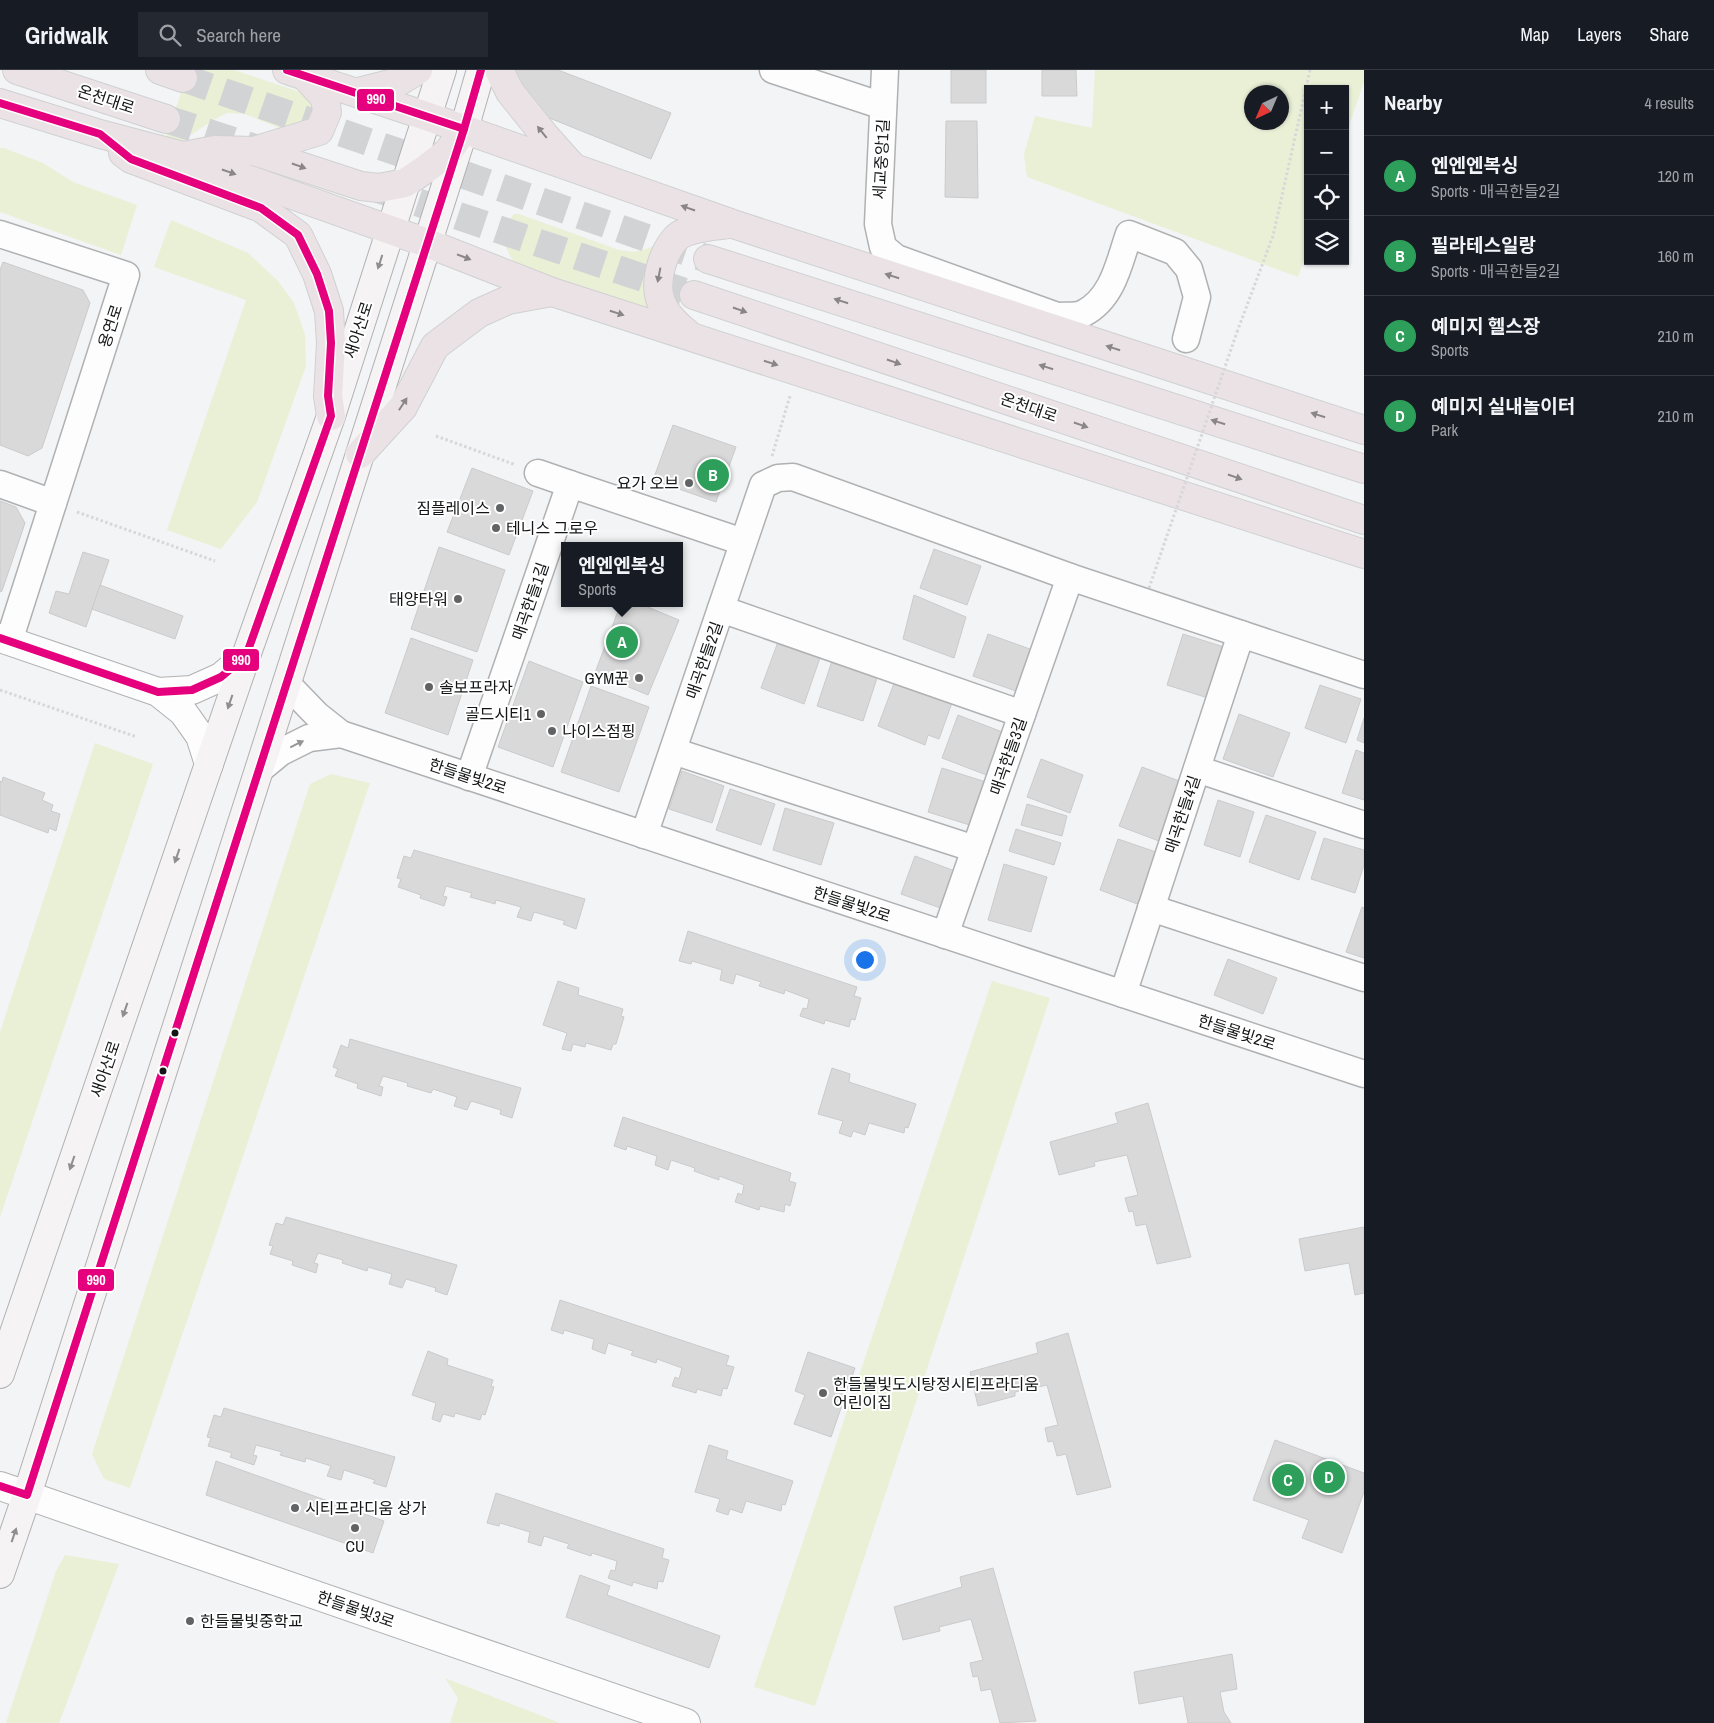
<!DOCTYPE html>
<meta charset="utf-8">
<style>
:root{--surface:#171b24;--page:#242831;--text:#f1f3f6;--muted:#9ea1a6;--line:#363941;--accent:#b1b2b4}
body{margin:0;font-family:"Archivo Narrow","Noto Sans KR",sans-serif;background:var(--page);color:var(--text)}
.controls{position:absolute;right:15px;top:15px;display:grid;overflow:hidden;border-radius:0px;box-shadow:0 1px 4px #0004}
.controls button{width:45px;height:45px;display:grid;place-items:center;padding:0;border:0;border-bottom:1px solid var(--line);background:var(--surface);color:var(--text);font:25px sans-serif}
.compass{position:absolute;left:1244px;top:15px;width:45px;height:45px;border-radius:50%;background:var(--surface);box-shadow:0 1px 4px #0004;rotate:224deg}
.you{position:absolute;left:864px;top:889px;width:18px;height:18px;margin:-12px;border:4px solid #fff;border-radius:50%;background:#1a73e8;box-shadow:0 0 0 8px #1a73e833}
.badge{display:grid;place-items:center;width:32px;height:32px;border-radius:50%;background:var(--accent);color:#fff;font-size:16px;font-weight:700}
.pin{position:absolute;translate:-50% -50%;border:2px solid #fff;box-shadow:0 1px 5px #0006}
.popup{position:absolute;left:561px;top:472px;width:122px;height:65px;box-sizing:border-box;display:grid;place-content:center;border-radius:0px;background:var(--surface);filter:drop-shadow(0 1px 4px #0005);font-size:16px;white-space:nowrap;color:var(--muted)}
.popup b{font-size:19px;color:var(--text)}
.popup::after{content:'';position:absolute;left:50%;top:100%;margin-left:-10px;border:10px solid transparent;border-top-color:var(--surface)}
.list{margin:0;padding:0;list-style:none}
h2{display:flex;justify-content:space-between;align-items:center;height:65px;margin:0;padding:0 20px;font-size:21px}
h2 small{font-size:16px;font-weight:400;color:var(--muted)}
.list li{display:grid;grid-template-columns:32px 1fr auto;gap:15px;align-items:center;box-sizing:border-box;height:80px;padding:0 20px;border-top:1px solid var(--line)}
.list b{display:block;font-size:19px;white-space:nowrap}
.list p{margin:0;font-size:16px;white-space:nowrap;color:var(--muted)}
.list em{font-size:16px;font-style:normal;color:var(--muted)}
.icon{flex:none;width:28px;height:28px;fill:none;stroke:currentColor;stroke-width:2;stroke-linecap:round;stroke-linejoin:round}
.map{position:relative;flex:none;width:1364px;height:1653px;overflow:hidden}
header{display:flex;align-items:center;gap:30px;box-sizing:border-box;height:70px;padding:0 25px;background:var(--surface);border-bottom:1px solid var(--line)}
header strong{font-size:24px}
nav{display:flex;gap:28px;margin-inline-start:auto;font-size:18px}
.search{width:350px;height:45px;background:var(--page);display:flex;align-items:center;gap:12px;box-sizing:border-box;padding:0 18px;border-radius:0px;color:var(--muted);font-size:19px}
main{display:flex}
aside{flex:1;background:var(--surface)}
.map>svg:first-child{display:block}
</style>
<header>
<strong>Gridwalk</strong>
<div class="search"><svg class="icon" aria-label="search" viewBox="0 0 24 24"><circle cx="10" cy="10" r="6"/><path d="M15 15l6 6"/></svg>Search here</div>
<nav><a>Map</a><a>Layers</a><a>Share</a></nav>
</header>
<main>
<div class="map">
<svg width="1364" height="1653" viewBox="0 0 1364 1653">
<rect width="100%" height="100%" fill="#f2f4f6"/>
<!-- green -->
<g fill="#eaf0d6" fill-rule="evenodd">
<path d="M189,0H234L306,24L314,41L312,52L282,59L245,44L227,43L213,50L179,73L164,72Z"/>
<path d="M1095,0H1364V12L1345,67V19H1308V177L1298,207L1027,107L1024,84L1035,46L1092,58ZM1252,22H1282V52H1252Z"/>
<path d="M0,78H4L43,93L73,112L137,135L121,185L0,142Z"/>
<path d="M514,144H519L619,180L635,182L655,176L651,242L523,199L513,191L504,174L509,150Z"/>
<path d="M171,150L248,183L278,211L294,233L305,265L306,296L257,432L221,479L167,460L246,230L154,197Z"/>
<path d="M95,673L153,694L0,1147V962Z"/>
<path d="M331,704L370,713L130,1418L104,1409L92,1384L310,714Z"/>
<path d="M992,911L1050,928L815,1636L754,1617Z"/>
<path d="M65,1485L119,1494L59,1653H6L56,1501Z"/>
<path d="M445,1608L560,1653H450L458,1628Z"/>
</g>
<!-- building -->
<g fill="#d9d9da" stroke="#cbcbcc">
<path d="M514,0H558L671,43L651,89L527,39Z"/>
<rect x="951" y="0" width="35" height="33"/>
<path d="M1042,0H1076L1077,26H1042Z"/>
<path d="M946,51H977L978,128L945,127Z"/>
<path d="M3,192L83,220L90,233L42,378L28,386L0,375V200Z"/>
<path d="M673,355L736,377L716,432L653,410Z"/>
<path d="M472,398L533,421L509,485L447,462Z"/>
<path d="M0,431L16,437L25,453L2,521L0,522Z"/>
<path d="M439,477L505,500L477,582L411,559Z"/>
<path d="M934,479L981,496L967,535L920,518Z"/>
<path d="M83,482L109,490L86,557L49,543L56,521L69,524Z"/>
<path d="M100,515L183,546L175,569L92,539Z"/>
<path d="M914,525L966,547L954,588L903,569Z"/>
<path d="M621,533H638L679,550L648,625L595,603Z"/>
<path d="M988,564L1030,579L1016,621L973,606Z"/>
<path d="M1183,564L1224,577L1208,628L1167,615Z"/>
<path d="M411,568L473,590L448,665L385,643Z"/>
<path d="M779,569L821,585L804,634L761,618Z"/>
<path d="M833,588L879,602L863,651L817,636Z"/>
<path d="M529,591L583,612L553,697L498,677Z"/>
<path d="M896,608L953,630L939,669L928,665L925,675L878,656Z"/>
<path d="M1320,615L1361,629L1346,673L1305,658Z"/>
<path d="M591,616L649,637L619,722L561,702Z"/>
<path d="M1239,644L1290,663L1273,707L1223,689Z"/>
<path d="M958,645L1005,663L989,706L942,688Z"/>
<path d="M1364,648V673L1357,670Z"/>
<path d="M1356,680L1364,683V730L1342,723Z"/>
<path d="M1041,689L1083,705L1070,743L1027,727Z"/>
<path d="M1142,697L1182,712L1159,771L1119,756Z"/>
<path d="M942,698L989,713L976,757L928,742Z"/>
<path d="M682,701L724,716L712,753L669,739Z"/>
<path d="M3,707L45,723L42,730L53,735L51,741L60,744L56,761L49,758L48,763L0,745V711L2,712Z"/>
<path d="M730,719L775,734L761,775L716,760Z"/>
<path d="M1218,730L1254,742L1240,787L1204,775Z"/>
<path d="M1027,734L1067,746L1062,766L1021,755Z"/>
<path d="M785,738L834,753L821,795L773,780Z"/>
<path d="M1266,745L1316,762L1299,810L1249,792Z"/>
<path d="M1016,759L1061,773L1054,795L1009,781Z"/>
<path d="M1324,768L1364,780V795L1355,823L1311,809Z"/>
<path d="M1118,769L1159,783L1140,835L1100,820Z"/>
<path d="M414,780L585,829L576,859L563,854L565,851L534,842L531,851L517,847L521,837L496,830L495,834L470,827L472,823L446,816L443,826L447,827L444,836L420,828L421,825L398,817L401,809L397,808L404,786L411,788Z"/>
<path d="M915,786L960,803L946,840L901,824Z"/>
<path d="M1004,794L1047,807L1031,862L988,850Z"/>
<path d="M1362,837L1364,838V888L1346,882Z"/>
<path d="M688,861L857,917L854,926L861,928L855,950L851,949L849,957L825,950L824,954L800,946L803,938L807,939L809,929L785,920L784,924L759,916L761,912L736,904L733,914L720,910L722,900L692,891L691,894L679,891Z"/>
<path d="M1228,889L1277,908L1263,944L1214,925Z"/>
<path d="M558,911L579,918L578,925L623,939L621,946L624,947L616,974H613L611,980L586,973L585,977L573,974L571,981L562,979L567,963L543,955Z"/>
<path d="M350,969L521,1018L512,1048L500,1044L501,1040L471,1031L467,1040L454,1036L457,1027L433,1019L431,1023L407,1016L408,1013L383,1006L379,1016L383,1017L381,1026L357,1018L358,1014L335,1006L338,999L333,997L341,975L348,978Z"/>
<path d="M832,998L850,1004L849,1012L916,1034L908,1058L905,1057L904,1063L869,1053L865,1065L853,1061L851,1067L839,1063L843,1051L818,1044Z"/>
<path d="M1148,1033L1191,1187L1157,1194L1146,1154L1136,1156L1133,1141L1129,1142L1125,1128L1138,1125L1127,1085L1094,1092L1095,1096L1059,1105L1050,1072L1118,1053L1115,1043Z"/>
<path d="M623,1047L791,1103L789,1111L796,1113L790,1136L785,1134L784,1142L760,1136L759,1140L735,1132L738,1123L742,1125L744,1115L719,1106V1110L694,1101L695,1098L671,1090L668,1100L655,1095L657,1086L627,1076L626,1080L614,1076Z"/>
<path d="M286,1147L457,1195L447,1225L435,1221L436,1218L406,1209L402,1218L389,1214L392,1204L368,1197L367,1201L342,1193L343,1190L318,1183L314,1193L318,1194L316,1203L292,1195L293,1191L270,1184L273,1176L269,1175L276,1153L283,1155Z"/>
<path d="M1364,1157V1223L1355,1225L1349,1193L1305,1201L1299,1169Z"/>
<path d="M560,1230L729,1286L726,1295L734,1297L727,1319L723,1318L721,1326L697,1319L696,1323L672,1316L675,1307L679,1309L682,1298L657,1289L656,1293L631,1285L633,1281L608,1273L605,1284L592,1279L594,1269L564,1260L563,1264L551,1260Z"/>
<path d="M1068,1263L1111,1417L1077,1425L1066,1384L1057,1386L1053,1371L1048,1372L1045,1358L1058,1355L1047,1315L1015,1322V1326L978,1336L970,1302L1038,1283L1036,1273Z"/>
<path d="M428,1281L448,1289L447,1295L493,1310L491,1316L494,1317L485,1345L482,1344L480,1350L455,1343L454,1347L443,1344L440,1352L432,1349L436,1333L412,1325Z"/>
<path d="M808,1282L855,1298L831,1367L794,1354L805,1325L795,1321Z"/>
<path d="M224,1338L395,1387L386,1417L373,1413L375,1410L344,1400L341,1410L327,1406L331,1396L306,1388L305,1392L280,1385L282,1382L256,1375L253,1385L257,1386L254,1395L230,1387L232,1383L208,1376L211,1368L207,1367L214,1345L221,1347Z"/>
<path d="M1275,1370L1364,1403V1422L1342,1483L1302,1468L1309,1450L1253,1430Z"/>
<path d="M709,1375L728,1381L726,1389L793,1411L785,1435L782,1434L781,1441L746,1431L742,1443L730,1439L728,1445L716,1441L720,1429L695,1422Z"/>
<path d="M216,1391L384,1451L373,1483L206,1425Z"/>
<path d="M496,1423L664,1479L662,1488L669,1490L663,1512L658,1511L657,1519L633,1512L632,1516L608,1508L611,1500L615,1501L617,1491L592,1483L591,1486L567,1478L569,1474L544,1466L541,1476L528,1472L530,1462L500,1453L499,1456L487,1453Z"/>
<path d="M993,1498L1036,1651L1000,1653L991,1619L981,1621L978,1606L973,1607L970,1593L983,1590L971,1549L939,1557L940,1561L903,1570L894,1537L962,1517L960,1507Z"/>
<path d="M580,1505L610,1516L607,1525L720,1566L709,1598L566,1547Z"/>
<path d="M1232,1584L1237,1619L1220,1622L1224,1642L1231,1653H1188L1183,1626L1139,1634L1134,1602Z"/>
</g>
<g fill="none" stroke-linecap="round" stroke-linejoin="round">
<!-- trunk-tunnel -->
<g stroke="#d1d3d4" stroke-width="28" stroke-dasharray="28 14" stroke-linecap="butt">
<path d="M183,8L708,189"/>
<path d="M166,49L255,78"/>
<path d="M378,119L694,225"/>
</g>
<!-- minor casing -->
<g stroke="#b0b1b2" stroke-width="29">
<g id="minor">
<path d="M773,0L883,36"/>
<path d="M885,0L878,154L883,177L896,188L1057,246C1065,245 1077,247 1084,243C1113,228 1119,193 1129,164L1175,182L1189,199L1197,227L1186,269"/>
<path d="M0,164L126,205L9,571"/>
<path d="M538,403L570,414"/>
<path d="M0,414L53,433"/>
<path d="M721,539L1022,644"/>
<path d="M287,614L317,645L341,664L1364,1004"/>
<path d="M673,681L975,779"/>
<path d="M1197,699L1364,755"/>
<path d="M259,700L281,682L309,668L341,664"/>
<path d="M469,707L570,414L743,472"/>
<path d="M644,765L763,415L778,408L793,407L1070,507L1364,605"/>
<path d="M1151,838L1364,908"/>
<path d="M945,865L1070,507"/>
<path d="M1123,924L1241,564"/>
</g>
</g>
<!-- tertiary casing -->
<g stroke="#b0b1b2" stroke-width="30">
<g id="tertiary">
<path d="M0,568L158,622L183,642L200,666L209,694"/>
<path d="M158,622L192,620L221,607L246,586"/>
<path d="M0,1416L686,1653"/>
</g>
</g>
<!-- secondary casing -->
<g stroke="#b0b1b2" stroke-width="30">
<g id="secondary">
<path d="M0,1304L246,586L331,346L442,0"/>
<path d="M0,1504L27,1425L464,59L481,0"/>
</g>
</g>
<!-- trunk casing -->
<g stroke="#d0d1d2" stroke-width="30">
<g id="trunk">
<path d="M17,0L166,49"/>
<path d="M160,0L183,8"/>
<path d="M287,0L426,46L733,154L1364,360"/>
<path d="M499,0L510,22L546,67L571,95"/>
<path d="M358,22L398,12L418,0"/>
<path d="M0,33L100,64L183,86L427,173L552,222L1364,484"/>
<path d="M254,81L319,61L327,42L325,28L305,6"/>
<path d="M123,83L131,89L261,138L298,165L317,204L329,241L331,273L328,326L331,346"/>
<path d="M189,85L215,80L254,81L361,116L379,118L405,113L427,98L448,82L464,59"/>
<path d="M708,189L1364,399"/>
<path d="M694,225L1364,450"/>
<path d="M689,265C665,246 652,229 661,197C663,187 670,174 677,167C689,157 714,156 729,154"/>
<path d="M360,384L403,337L435,276L479,243L508,230L552,222"/>
</g>
</g>
<!-- path -->
<g stroke="#d7d7d7" stroke-width="3" stroke-dasharray="2.5 2.5" stroke-linecap="butt">
<path d="M1237,262L1273,166L1310,0"/>
<path d="M436,366L516,395"/>
<path d="M772,386L790,326"/>
<path d="M77,442L215,491"/>
<path d="M0,620L137,667"/>
</g>
<!-- minor -->
<use href="#minor" stroke="#fdfdfe" stroke-width="26"/>
<!-- tertiary -->
<use href="#tertiary" stroke="#fdfdfe" stroke-width="28"/>
<!-- secondary -->
<use href="#secondary" stroke="#f6f3f4" stroke-width="28"/>
<!-- trunk -->
<use href="#trunk" stroke="#eae2e4" stroke-width="28"/>
<!-- path-bridge -->
<path stroke="#d7d7d7" stroke-width="3" stroke-dasharray="2.5 2.5" stroke-linecap="butt" d="M1149,518L1237,262"/>
<!-- bus-1 casing -->
<g stroke="#fff" stroke-width="11">
<g id="bus-1">
<path d="M287,0L464,59"/>
<path d="M0,33L100,64L131,89L261,138L298,165L317,204L329,241L331,273L328,326L331,346L246,586L221,607L192,620L158,622L0,568"/>
<path d="M0,1416L27,1425L464,59L481,0"/>
</g>
</g>
<!-- bus-1 -->
<use href="#bus-1" stroke="#e5007d" stroke-width="8"/>
</g>
<!-- one-way arrows -->
<defs><path id="oneway-solid" d="M-6-.8H1V-3.2L6.5 0L1 3.2V.8H-6Z" transform="scale(1.25)"/></defs>
<g fill="#8a8687">
<use href="#oneway-solid" transform="translate(542 62) rotate(-129)"/>
<use href="#oneway-solid" transform="translate(299 96) rotate(19)"/>
<use href="#oneway-solid" transform="translate(229 102) rotate(19)"/>
<use href="#oneway-solid" transform="translate(688 138) rotate(-161)"/>
<use href="#oneway-solid" transform="translate(464 187) rotate(21)"/>
<use href="#oneway-solid" transform="translate(659 205) rotate(101)"/>
<use href="#oneway-solid" transform="translate(892 206) rotate(-162)"/>
<use href="#oneway-solid" transform="translate(841 231) rotate(-162)"/>
<use href="#oneway-solid" transform="translate(740 240) rotate(19)"/>
<use href="#oneway-solid" transform="translate(617 243) rotate(18)"/>
<use href="#oneway-solid" transform="translate(1113 278) rotate(-162)"/>
<use href="#oneway-solid" transform="translate(894 292) rotate(19)"/>
<use href="#oneway-solid" transform="translate(771 293) rotate(18)"/>
<use href="#oneway-solid" transform="translate(1046 297) rotate(-162)"/>
<use href="#oneway-solid" transform="translate(403 334) rotate(-57)"/>
<use href="#oneway-solid" transform="translate(1318 345) rotate(-162)"/>
<use href="#oneway-solid" transform="translate(1218 352) rotate(-162)"/>
<use href="#oneway-solid" transform="translate(1081 355) rotate(19)"/>
<use href="#oneway-solid" transform="translate(1235 407) rotate(19)"/>
</g>
<g fill="#908f90">
<use href="#oneway-solid" transform="translate(380 192) rotate(108)"/>
<use href="#oneway-solid" transform="translate(230 632) rotate(109)"/>
<use href="#oneway-solid" transform="translate(177 786) rotate(109)"/>
<use href="#oneway-solid" transform="translate(125 940) rotate(109)"/>
<use href="#oneway-solid" transform="translate(72 1093) rotate(109)"/>
<use href="#oneway-solid" transform="translate(14 1465) rotate(-71)"/>
</g>
<use fill="#949596" href="#oneway-solid" transform="translate(297 674) rotate(-26)"/>
<!-- markers -->
<g fill="#626364" stroke="#fff" stroke-width="2">
<circle cx="689" cy="413" r="5"/>
<circle cx="500" cy="438" r="5"/>
<circle cx="496" cy="458" r="5"/>
<circle cx="458" cy="529" r="5"/>
<circle cx="639" cy="608" r="5"/>
<circle cx="429" cy="617" r="5"/>
<circle cx="541" cy="644" r="5"/>
<circle cx="552" cy="661" r="5"/>
<circle cx="823" cy="1323" r="5"/>
<circle cx="295" cy="1438" r="5"/>
<circle cx="355" cy="1458" r="5"/>
<circle cx="190" cy="1551" r="5"/>
</g>
<g fill="#141516" stroke="#fff" stroke-width="2">
<circle cx="175" cy="963" r="4.5"/>
<circle cx="163" cy="1001" r="4.5"/>
</g>
<g text-anchor="middle" dominant-baseline="central" stroke-width="4" stroke-linejoin="round" paint-order="stroke">
<!-- street labels -->
<g font-size="16" fill="#141516" stroke="#fff">
<text transform="translate(106 29) rotate(18)">온천대로</text>
<text transform="translate(881 89) rotate(-87)">세교중앙1길</text>
<text transform="translate(110 256) rotate(-72)">용연로</text>
<text transform="translate(358 260) rotate(-72)">새아산로</text>
<text transform="translate(1029 337) rotate(19)">온천대로</text>
<text transform="translate(530 531) rotate(-71)">매곡한들1길</text>
<text transform="translate(704 590) rotate(-71)">매곡한들2길</text>
<text transform="translate(1008 686) rotate(-71)">매곡한들3길</text>
<text transform="translate(468 706) rotate(18)">한들물빛2로</text>
<text transform="translate(1182 744) rotate(-72)">매곡한들4길</text>
<text transform="translate(852 834) rotate(18)">한들물빛2로</text>
<text transform="translate(1237 962) rotate(18)">한들물빛2로</text>
<text transform="translate(105 999) rotate(-71)">새아산로</text>
<text transform="translate(356 1539) rotate(19)">한들물빛3로</text>
</g>
<!-- poi labels -->
<g font-size="16" fill="#141516" stroke="#fff" text-anchor="start">
<text x="679" y="413" text-anchor="end">요가 오브</text>
<text x="490" y="438" text-anchor="end">짐플레이스</text>
<text x="506" y="458">테니스 그로우</text>
<text x="448" y="529" text-anchor="end">태양타워</text>
<text x="629" y="608" text-anchor="end">GYM꾼</text>
<text x="439" y="617">솔보프라자</text>
<text x="531" y="644" text-anchor="end">골드시티1</text>
<text x="562" y="661">나이스점핑</text>
<text x="833" y="1314">한들물빛도시탕정시티프라디움<tspan x="833" dy="18">어린이집</tspan></text>
<text x="305" y="1438">시티프라디움 상가</text>
<text x="355" y="1476" text-anchor="middle">CU</text>
<text x="200" y="1551">한들물빛중학교</text>
</g>
</g>
<g stroke="#fff" stroke-width="2">
<rect x="356" y="18" width="39" height="24" rx="5" fill="#e5007d"/>
<rect x="222" y="578" width="38" height="24" rx="5" fill="#e5007d"/>
<rect x="77" y="1198" width="38" height="24" rx="5" fill="#e5007d"/>
</g>
<g font-size="14" text-anchor="middle" font-weight="bold" fill="#fff">
<text x="376" y="34">990</text>
<text x="241" y="595">990</text>
<text x="96" y="1215">990</text>
</g>
</svg>
<div class="controls">
<button>+</button>
<button>−</button>
<button><svg class="icon" aria-label="locate" viewBox="0 0 24 24"><circle cx="12" cy="12" r="6"/><path d="M12 2v4M12 18v4M2 12h4M18 12h4"/></svg></button>
<button><svg class="icon" aria-label="layers" viewBox="0 0 24 24"><path d="M12 4l9 5-9 5-9-5zM3 14l9 5 9-5"/></svg></button>
</div>
<svg class="compass" viewBox="-18 -18 36 36"><path d="M0-13l5 13h-10z" fill="#e53935"/><path d="M0 13l5-13h-10z" fill="#9ea1a6"/></svg>
<div class="you"></div>
<div class="pin badge" style="left:622px;top:572px;background:#2e9e5b">A</div>
<div class="popup"><b>엔엔엔복싱</b>Sports</div>
<div class="pin badge" style="left:713px;top:405px;background:#2e9e5b">B</div>
<div class="pin badge" style="left:1288px;top:1410px;background:#2e9e5b">C</div>
<div class="pin badge" style="left:1329px;top:1407px;background:#2e9e5b">D</div>
</div>
<aside>
<h2>Nearby<small>4 results</small></h2>
<ul class="list">
<li><span class="badge" style="background:#2e9e5b">A</span><div><b>엔엔엔복싱</b><p>Sports · 매곡한들2길</p></div><em>120 m</em></li>
<li><span class="badge" style="background:#2e9e5b">B</span><div><b>필라테스일랑</b><p>Sports · 매곡한들2길</p></div><em>160 m</em></li>
<li><span class="badge" style="background:#2e9e5b">C</span><div><b>예미지 헬스장</b><p>Sports</p></div><em>210 m</em></li>
<li><span class="badge" style="background:#2e9e5b">D</span><div><b>예미지 실내놀이터</b><p>Park</p></div><em>210 m</em></li>
</ul>
</aside>
</main>
